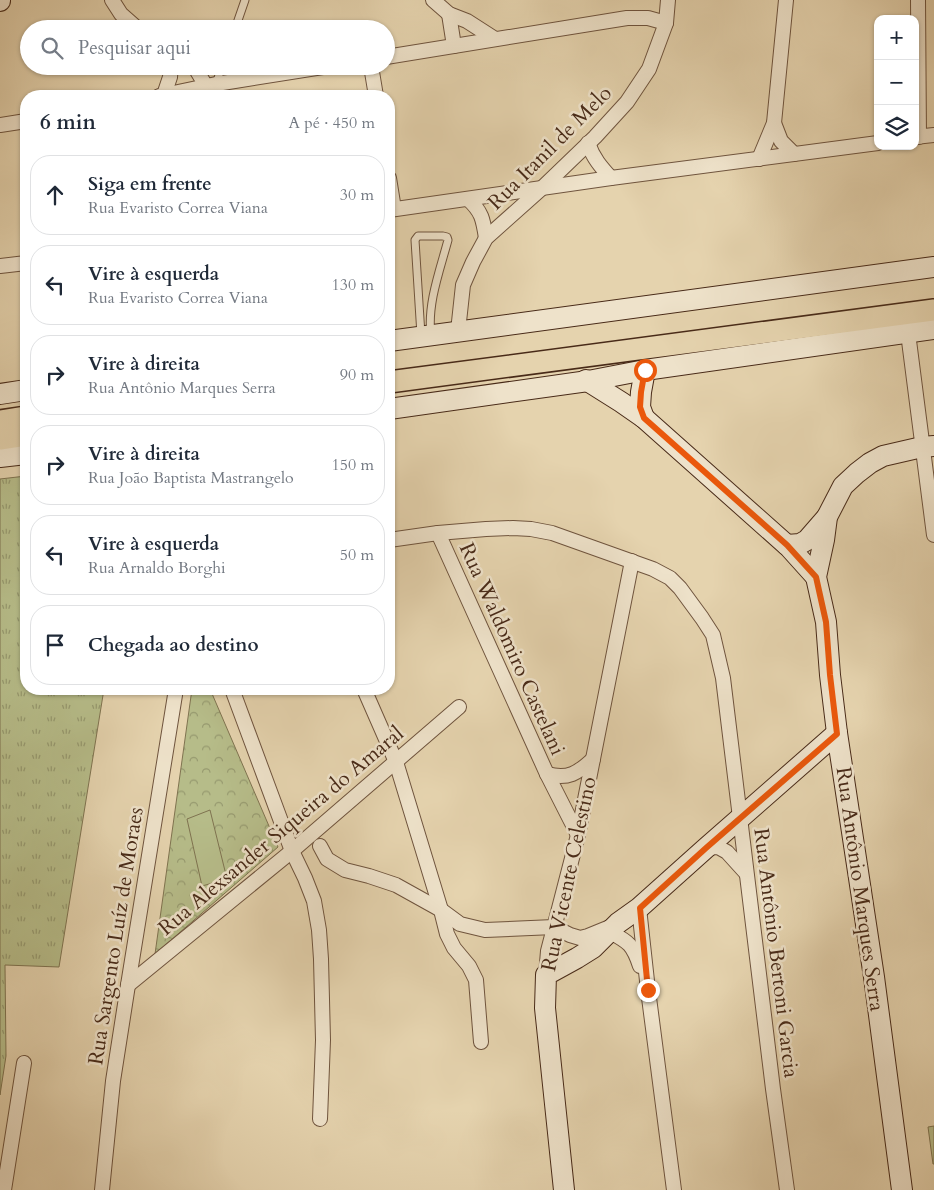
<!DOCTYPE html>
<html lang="pt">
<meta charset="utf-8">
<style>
:root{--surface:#fff;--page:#f6f6f7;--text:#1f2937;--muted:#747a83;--line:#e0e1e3}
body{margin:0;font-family:Cardo,serif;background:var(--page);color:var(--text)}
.controls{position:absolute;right:15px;top:15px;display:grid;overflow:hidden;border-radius:10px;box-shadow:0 1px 4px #0004}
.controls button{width:45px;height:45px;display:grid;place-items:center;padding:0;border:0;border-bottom:1px solid var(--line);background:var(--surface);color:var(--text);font:25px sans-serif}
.stop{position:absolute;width:15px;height:15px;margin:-11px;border:4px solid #ea580c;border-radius:50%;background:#fff}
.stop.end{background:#ea580c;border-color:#fff;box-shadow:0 1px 5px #0008}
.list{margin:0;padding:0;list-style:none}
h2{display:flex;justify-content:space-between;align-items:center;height:65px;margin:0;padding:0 20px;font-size:21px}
h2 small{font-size:16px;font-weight:400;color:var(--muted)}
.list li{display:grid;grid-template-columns:32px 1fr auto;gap:15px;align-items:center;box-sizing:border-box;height:80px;margin:0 10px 10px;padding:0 10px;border:1px solid var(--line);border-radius:20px}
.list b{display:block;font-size:19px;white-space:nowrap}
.list p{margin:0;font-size:16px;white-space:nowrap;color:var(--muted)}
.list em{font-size:16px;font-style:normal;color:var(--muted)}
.icon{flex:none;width:28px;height:28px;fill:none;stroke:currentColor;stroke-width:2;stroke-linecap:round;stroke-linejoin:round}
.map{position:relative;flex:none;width:934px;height:1190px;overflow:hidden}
.search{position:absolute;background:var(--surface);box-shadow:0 1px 4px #0004;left:20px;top:20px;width:375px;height:55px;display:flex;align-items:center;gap:12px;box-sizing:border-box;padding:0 18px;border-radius:28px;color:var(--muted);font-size:19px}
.panel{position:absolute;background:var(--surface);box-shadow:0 1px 4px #0004;left:20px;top:90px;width:375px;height:605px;border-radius:20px}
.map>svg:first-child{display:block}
</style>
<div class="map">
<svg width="934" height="1190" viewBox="0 0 934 1190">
<defs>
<pattern id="grass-tufts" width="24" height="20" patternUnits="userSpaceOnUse" patternTransform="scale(1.25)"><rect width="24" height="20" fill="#b6bc89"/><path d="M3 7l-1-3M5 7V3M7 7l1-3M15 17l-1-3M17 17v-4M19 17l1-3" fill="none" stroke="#96996f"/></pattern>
<pattern id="forest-crowns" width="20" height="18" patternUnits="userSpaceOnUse" patternTransform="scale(1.25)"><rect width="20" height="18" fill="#b6bc89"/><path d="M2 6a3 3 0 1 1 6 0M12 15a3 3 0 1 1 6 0" fill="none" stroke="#96996f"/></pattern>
</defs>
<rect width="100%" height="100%" fill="#e5d3ae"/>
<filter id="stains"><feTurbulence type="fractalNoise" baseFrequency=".004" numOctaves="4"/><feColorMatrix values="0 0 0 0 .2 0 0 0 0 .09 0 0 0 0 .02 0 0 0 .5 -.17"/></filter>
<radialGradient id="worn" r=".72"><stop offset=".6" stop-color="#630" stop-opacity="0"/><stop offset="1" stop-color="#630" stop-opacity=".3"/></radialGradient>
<!-- grass -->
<path fill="url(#grass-tufts)" stroke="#7f7350" d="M26,476V689H104L59,967L5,965L6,1056L0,1095V479Z"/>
<!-- forest -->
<path fill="url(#forest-crowns)" stroke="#7f7350" d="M192,689H210L278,847L155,954Z"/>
<!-- garden -->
<g fill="#b6bc89" stroke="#7f7350">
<path d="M210,810L227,879L202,886L187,819Z"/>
<path d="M934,1126V1164H933L928,1127Z"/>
</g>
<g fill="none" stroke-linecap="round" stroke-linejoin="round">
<!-- lane casing -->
<g stroke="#6f543e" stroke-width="9">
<g id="lane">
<path d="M235,29L245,0"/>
<path d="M216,84L222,66"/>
<path d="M421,335L415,240L418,236H443L447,237L448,240C440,270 427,304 431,335"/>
</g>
</g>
<!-- street casing -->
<g stroke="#6f543e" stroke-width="16">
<g id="street">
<path d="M112,0L121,14L138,29"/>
<path d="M433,0L449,14L467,21L495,39"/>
<path d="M918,0L919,137"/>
<path d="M449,14L454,46"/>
<path d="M386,57L627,18H648L666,23"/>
<path d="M194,66L206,86"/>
<path d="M371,66L376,96"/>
<path d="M164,95L170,77L171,66"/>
<path d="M159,96L216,84L329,66"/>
<path d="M774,123L781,141L794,154"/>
<path d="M0,125L26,121"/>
<path d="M915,137L934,135"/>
<path d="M588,143C593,158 601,167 611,178"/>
<path d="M759,159L774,123L786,0"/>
<path d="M389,178L394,209"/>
<path d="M468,199C482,212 483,219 486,238"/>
<path d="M389,210L611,178L878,143"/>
<path d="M0,266L26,263"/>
<path d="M458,331L463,285L473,262L486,238L542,188L595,137L627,102L649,69L666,23L668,0"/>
<path d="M908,333L934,535"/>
<path d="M438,533L547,774L578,835"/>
<path d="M389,540L438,533L486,529L513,528L531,529L552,533L653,569L670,578L680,588L702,618L713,635L723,678L773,1089L787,1190"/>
<path d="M232,689L292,851L305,878L314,901L319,930L321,959L323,1040L320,1119"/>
<path d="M364,689L396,762L441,910L447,934L454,948L469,966L476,980L481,1042"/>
<path d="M547,774C568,780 578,773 593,759"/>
<path d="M320,846L327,859L345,870L369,876L396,885L441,910L460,924L485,930L554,927L570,935L580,938L588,936L610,927"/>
<path d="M706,848L718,847L727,852L746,873"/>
<path d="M639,908L648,990L674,1190"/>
<path d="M610,932C629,942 633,945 640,966"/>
<path d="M546,975L548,951L578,835L632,561"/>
<path d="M128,985L292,851L459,707"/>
<path d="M4,1190L24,1063"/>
<path d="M102,1190L113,1081L128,985L176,689"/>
</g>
</g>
<!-- secondary casing -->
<g stroke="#482a18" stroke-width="22">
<g id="secondary">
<path d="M0,1V0"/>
<path d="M389,341L934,267"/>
<path d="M586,380L621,402L644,418L789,547L816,577"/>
<path d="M0,394L26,390"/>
<path d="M389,409L588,381L645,370L934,329"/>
<path d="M644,418L640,407L641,392L645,370"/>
<path d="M0,457L26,454"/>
<path d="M787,545L800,544L807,540L827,517"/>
<path d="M564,1190L545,1008L546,975L577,958L593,948L618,923L639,908L706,848L837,733"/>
<path d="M902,1190L874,977L837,733L830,675L826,622L816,577L824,540L827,517L843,486L857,473L870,463L883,456L922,447L934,446"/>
</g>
</g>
<!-- primary casing -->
<g stroke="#482a18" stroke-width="24">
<g id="primary">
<path d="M389,382L934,310"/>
<path d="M0,421L26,417"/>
<path d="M0,439L26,435"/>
</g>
</g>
<!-- lane -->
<use href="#lane" stroke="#eee2ca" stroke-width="7"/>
<!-- street -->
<use href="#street" stroke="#eee2ca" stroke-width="14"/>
<!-- secondary -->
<use href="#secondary" stroke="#eee2ca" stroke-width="20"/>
<!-- primary -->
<use href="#primary" stroke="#e5d3ae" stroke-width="21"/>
</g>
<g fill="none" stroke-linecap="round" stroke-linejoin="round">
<!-- route -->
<path stroke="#ea580c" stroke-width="6" d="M645,370L641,392L640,407L644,418L787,545L816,577L826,622L830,675L837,734L706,848L640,908L648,990"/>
</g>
<g text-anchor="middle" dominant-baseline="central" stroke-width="5" stroke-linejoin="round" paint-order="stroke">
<!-- street labels -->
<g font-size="21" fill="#482a18" stroke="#eee2ca">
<text transform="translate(550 148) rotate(-45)">Rua Itanil de Melo</text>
<text transform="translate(512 649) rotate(66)">Rua Waldomiro Castelani</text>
<text transform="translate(281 831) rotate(-40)">Rua Alexsander Siqueira do Amaral</text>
<text transform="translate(569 874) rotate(-78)">Rua Vicente Celestino</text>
<text transform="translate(860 889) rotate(82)">Rua Antônio Marques Serra</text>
<text transform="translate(116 936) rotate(-81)">Rua Sargento Luíz de Moraes</text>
<text transform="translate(776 953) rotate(83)">Rua Antônio Bertoni Garcia</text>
</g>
</g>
<rect width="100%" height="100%" filter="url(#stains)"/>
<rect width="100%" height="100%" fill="url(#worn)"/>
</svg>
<div class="controls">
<button>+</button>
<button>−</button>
<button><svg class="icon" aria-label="layers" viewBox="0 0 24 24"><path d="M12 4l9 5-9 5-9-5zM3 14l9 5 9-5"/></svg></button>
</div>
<div class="stop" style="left:645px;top:370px"></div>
<div class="stop end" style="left:648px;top:990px"></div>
<div class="search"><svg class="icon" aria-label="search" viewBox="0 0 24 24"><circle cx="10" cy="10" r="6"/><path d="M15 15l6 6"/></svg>Pesquisar aqui</div>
<section class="panel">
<h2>6 min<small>A pé · 450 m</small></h2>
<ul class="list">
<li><svg class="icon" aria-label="ahead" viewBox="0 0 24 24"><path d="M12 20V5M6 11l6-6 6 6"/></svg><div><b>Siga em frente</b><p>Rua Evaristo Correa Viana</p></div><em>30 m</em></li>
<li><svg class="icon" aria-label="left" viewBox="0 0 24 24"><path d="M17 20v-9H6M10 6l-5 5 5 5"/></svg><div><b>Vire à esquerda</b><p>Rua Evaristo Correa Viana</p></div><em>130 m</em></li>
<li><svg class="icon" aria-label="right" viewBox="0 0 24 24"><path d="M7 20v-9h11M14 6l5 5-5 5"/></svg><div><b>Vire à direita</b><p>Rua Antônio Marques Serra</p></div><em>90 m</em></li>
<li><svg class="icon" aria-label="right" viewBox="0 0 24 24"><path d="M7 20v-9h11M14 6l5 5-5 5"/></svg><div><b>Vire à direita</b><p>Rua João Baptista Mastrangelo</p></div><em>150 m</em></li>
<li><svg class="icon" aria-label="left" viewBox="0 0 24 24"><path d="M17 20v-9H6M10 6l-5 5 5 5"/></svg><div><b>Vire à esquerda</b><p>Rua Arnaldo Borghi</p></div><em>50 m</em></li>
<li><svg class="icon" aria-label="arrive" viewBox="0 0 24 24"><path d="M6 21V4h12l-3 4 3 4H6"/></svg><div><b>Chegada ao destino</b></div></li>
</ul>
</section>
</div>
